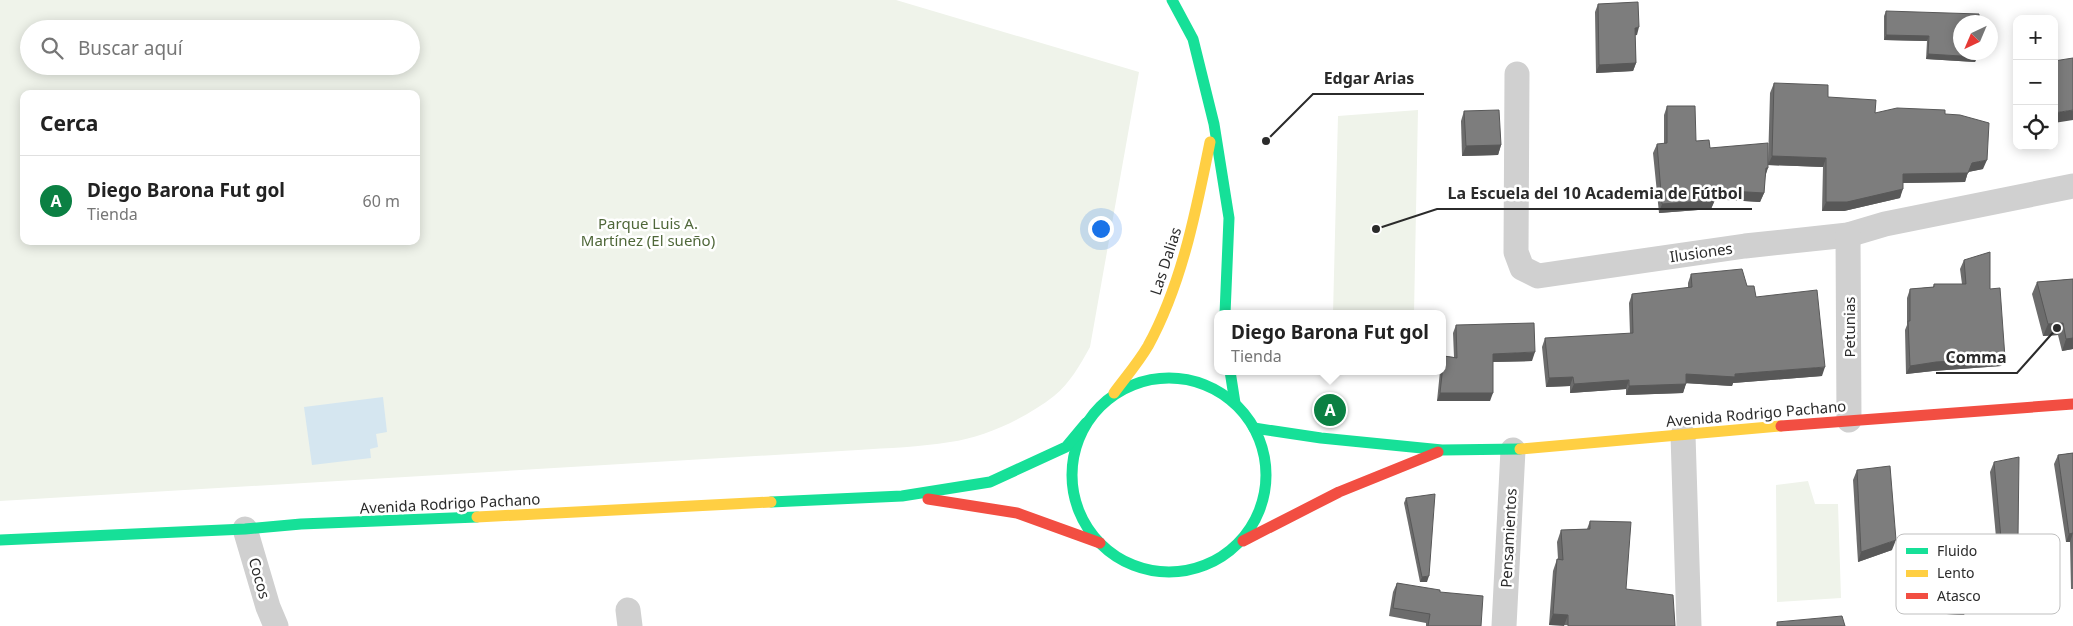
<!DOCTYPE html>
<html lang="es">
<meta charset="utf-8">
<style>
:root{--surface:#fff;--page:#f6f6f6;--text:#222;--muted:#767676;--line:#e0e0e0;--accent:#0b8043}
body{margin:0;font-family:"Noto Sans",sans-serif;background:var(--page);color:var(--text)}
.controls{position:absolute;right:15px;top:15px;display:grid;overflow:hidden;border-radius:10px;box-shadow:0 2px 12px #0003}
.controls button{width:45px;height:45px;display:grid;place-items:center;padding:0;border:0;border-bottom:1px solid var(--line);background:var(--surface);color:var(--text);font:25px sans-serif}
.compass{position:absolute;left:1953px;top:15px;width:45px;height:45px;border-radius:50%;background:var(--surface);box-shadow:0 2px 12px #0003;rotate:224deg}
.you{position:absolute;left:1100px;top:228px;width:18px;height:18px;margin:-12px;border:4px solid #fff;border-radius:50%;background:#1a73e8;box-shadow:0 0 0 8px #1a73e833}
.badge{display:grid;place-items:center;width:32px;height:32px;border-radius:50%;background:var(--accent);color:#fff;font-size:16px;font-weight:700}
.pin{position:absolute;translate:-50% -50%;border:2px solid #fff;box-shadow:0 1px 5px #0006}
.popup{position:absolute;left:1214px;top:310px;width:232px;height:65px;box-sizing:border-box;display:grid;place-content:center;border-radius:10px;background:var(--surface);filter:drop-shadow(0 1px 4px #0005);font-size:16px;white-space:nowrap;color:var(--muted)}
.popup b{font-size:19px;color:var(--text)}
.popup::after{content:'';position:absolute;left:50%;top:100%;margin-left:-10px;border:10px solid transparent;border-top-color:var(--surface)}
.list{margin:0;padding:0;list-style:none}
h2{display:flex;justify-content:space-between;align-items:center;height:65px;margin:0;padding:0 20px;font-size:21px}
h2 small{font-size:16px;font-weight:400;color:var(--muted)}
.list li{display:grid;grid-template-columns:32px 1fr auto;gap:15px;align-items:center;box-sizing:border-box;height:90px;padding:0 20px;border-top:1px solid var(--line)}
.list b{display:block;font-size:19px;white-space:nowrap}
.list p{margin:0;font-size:16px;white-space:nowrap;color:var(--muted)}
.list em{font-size:16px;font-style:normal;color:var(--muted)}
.icon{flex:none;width:28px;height:28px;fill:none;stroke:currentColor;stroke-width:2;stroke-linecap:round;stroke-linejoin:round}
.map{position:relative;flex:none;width:2073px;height:626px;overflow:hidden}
.search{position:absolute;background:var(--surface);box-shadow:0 2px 12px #0003;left:20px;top:20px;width:400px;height:55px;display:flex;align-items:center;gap:12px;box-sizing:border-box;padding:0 18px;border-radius:28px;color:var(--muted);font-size:19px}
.panel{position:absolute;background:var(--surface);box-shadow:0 2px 12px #0003;left:20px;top:90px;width:400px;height:155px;border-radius:10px}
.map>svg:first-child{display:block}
</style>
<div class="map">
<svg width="2073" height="626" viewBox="0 0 2073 626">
<rect width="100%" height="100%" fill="#fff"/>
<!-- green -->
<g fill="#eff3ea" fill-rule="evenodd">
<path d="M0,0H896L1139,72L1090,347C1080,365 1070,383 1054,396C1026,418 985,437 950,442C920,447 888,448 858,450L0,501ZM29,29H411V66H29ZM24,94H416V241H24Z"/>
<path d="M1418,110L1414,314H1333L1338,116Z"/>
<path d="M1808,481L1815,504H1838L1841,598L1777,602L1776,485Z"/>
</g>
<!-- water -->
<path fill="#d5e6f0" d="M383,397L387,432L376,434L378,447L370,449L371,458L312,465L304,407Z"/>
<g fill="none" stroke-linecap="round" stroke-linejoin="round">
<!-- street -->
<g stroke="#d0d0d0" stroke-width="25">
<path d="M1517,74L1516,252L1522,268L1538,276L1745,246L1848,235L1885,224L2073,186"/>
<path d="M1848,235L1849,420"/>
<path d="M1683,435L1689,626"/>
<path d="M245,529L268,607L276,626"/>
<path d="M628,610L630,626"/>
<path d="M1504,626L1513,450"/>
</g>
<!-- fast -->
<g stroke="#16e098" stroke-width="11">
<path d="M1172,0L1193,39L1214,124L1229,218L1225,314"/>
<path d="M1230,371L1235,403"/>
<circle cx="1169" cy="475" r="97"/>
<path d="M1254,428L1321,438L1442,450L1520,449"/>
<path d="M771,502L902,496L990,482L1066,447L1086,423"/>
<path d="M0,540L245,529L301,524L477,517"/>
</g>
<!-- slow -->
<g stroke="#ffcf43" stroke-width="11">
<path d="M1114,393C1125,378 1138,363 1148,346C1182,284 1196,211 1210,142"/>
<path d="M1520,449L1781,426"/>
<path d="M477,517L771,502"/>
</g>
<!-- jam -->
<g stroke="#f24e42" stroke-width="11">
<path d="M1781,426L2073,404"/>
<path d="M928,499L1017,513L1100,543"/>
<path d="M1243,541L1339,492L1438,452"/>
</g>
</g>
<!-- wall -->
<g fill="#6c6c6c">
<path d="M1598,4L1637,35H1635L1636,63L1633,71L1596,73L1595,12Z"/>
<path d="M1886,11L1977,57L1975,62L1926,59L1927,41L1884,40V16Z"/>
<path d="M1774,83L1828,97L1875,113L1945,114L1983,169L1968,172L1965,182L1903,183L1900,198L1844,211H1822L1823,167L1768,165L1765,177L1764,193L1760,202L1715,199L1711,209L1659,213L1653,153L1657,144H1664V115L1667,106L1696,141L1710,148L1768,163L1770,93Z"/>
<path d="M1464,111L1501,145L1498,155L1462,156L1461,121Z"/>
<path d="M1964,260L1990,289L2001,366L1933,371L1906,374L1905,330L1907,325V298L1910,289L1933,287L1934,284H1962L1960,269Z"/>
<path d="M1691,274L1747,286L1822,376L1733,383L1732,386L1686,383L1683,393L1626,395V389L1570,393V386L1546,387L1542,347L1545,338L1630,334L1629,303L1632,294L1688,288V283Z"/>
<path d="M2073,279V349L2062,351L2058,335L2043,336L2032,294L2037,282Z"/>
<path d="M1456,325L1532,361L1493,362L1490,401H1437L1440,371H1442V359L1444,356L1454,357L1453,333Z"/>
<path d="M2073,453V589H2071L2070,542H2066L2054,464L2058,455Z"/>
<path d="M1994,462L2014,547L1997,548L1990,472Z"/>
<path d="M1857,470L1892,550L1858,562L1853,480Z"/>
<path d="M1406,498L1427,582H1420L1404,503Z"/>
<path d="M1590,521L1626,589L1675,626L1549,625L1553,571L1557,559H1558L1557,542L1561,530L1587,529Z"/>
<path d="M1933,559L1968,605L1964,615L1929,613V569Z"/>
<path d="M1397,583L1440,592L1481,626H1426V623L1389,616L1393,592Z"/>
</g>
<!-- shaded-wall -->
<g fill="#585858">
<path d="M1639,27L1637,35L1632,36L1635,28Z"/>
<path d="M1886,35L1929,36L1927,41L1884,40Z"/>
<path d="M1928,54L1977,57L1975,62L1926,59Z"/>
<path d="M1636,63L1633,71L1596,73L1599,65Z"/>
<path d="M2073,110V120L2054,123V113Z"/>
<path d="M1501,145L1498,155L1462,156L1466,146Z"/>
<path d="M1772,156L1826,158L1823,167L1768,165Z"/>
<path d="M1987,160L1983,169L1968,172L1965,182L1900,183L1903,174L1972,163Z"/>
<path d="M1766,168H1768L1765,177Z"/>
<path d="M1903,189L1900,198L1844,211H1822L1826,202Z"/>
<path d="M1714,190L1764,193L1760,202L1710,199Z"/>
<path d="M1715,200L1711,209L1659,213L1662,204Z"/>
<path d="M2063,323L2058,335L2043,336L2048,324Z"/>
<path d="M2073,338V349L2062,351L2066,339Z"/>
<path d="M1535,352L1532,361L1490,362L1493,354Z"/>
<path d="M2005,358L2001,366L1933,371L1906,374L1910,366L1936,362Z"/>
<path d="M1825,367L1822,376L1733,383L1732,386L1683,383L1686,374H1735Z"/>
<path d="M1573,377L1570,386L1546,387L1549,378Z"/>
<path d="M1629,380L1626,389L1570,393L1574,384Z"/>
<path d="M1686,384L1683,393L1626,395L1629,386Z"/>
<path d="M1440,393H1493L1490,401H1437Z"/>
<path d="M2073,533L2070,542H2066L2069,534Z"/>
<path d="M2018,537L2014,547L1997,548L2001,538Z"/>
<path d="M1896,540L1892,550L1858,562L1861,552Z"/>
<path d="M1429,576L1427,582H1420L1422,577Z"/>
<path d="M1933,603L1968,605L1964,615L1929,613Z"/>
<path d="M1553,614L1568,615L1564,626L1549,625Z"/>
</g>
<!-- building -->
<g fill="#7d7d7d" stroke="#585858">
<path d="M1638,2L1639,27L1635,28L1636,63L1599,65L1598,4Z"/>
<path d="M1886,11L1979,14V22H1960V52H1977V57L1928,54L1929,36L1886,35Z"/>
<path d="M2073,58V110L2054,113V61Z"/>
<path d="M1774,83L1828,85V97L1876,100L1875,113L1897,108L1945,110V114L1960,115L1989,123L1987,160L1972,163L1968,173L1903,174V189L1847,202H1826V158L1772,156Z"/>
<path d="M1667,106H1695L1696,141L1709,140L1710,148L1768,143V168H1766L1764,193L1714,190L1715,200L1662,204L1657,144L1667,143Z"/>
<path d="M1499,110L1501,145L1466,146L1464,111Z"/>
<path d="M1990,252V289L2000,288L2005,358L1936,362L1910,366L1908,321H1910V289L1934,287V284H1966L1964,260Z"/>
<path d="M1742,269L1747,286H1754L1756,297L1817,290L1825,367L1735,374V377L1686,374V384L1629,386V380L1574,384L1573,377L1549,378L1545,338L1633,333L1632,294L1692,287L1691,274Z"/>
<path d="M2073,279V338L2066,339L2063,323L2048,324L2037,282Z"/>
<path d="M1534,323L1535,352L1493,354V393H1440L1444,356L1457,358L1456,325Z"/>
<path d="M2073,453V533L2069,534L2058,455Z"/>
<path d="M2019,457L2018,537L2001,538L1994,462Z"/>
<path d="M1890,466L1896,540L1861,552L1857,470Z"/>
<path d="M1435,494L1429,576L1422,577L1406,498Z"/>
<path d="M1590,521L1631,522L1626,589L1673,595L1675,626H1568V615L1553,614L1557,559L1563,560L1561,530L1590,529Z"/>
<path d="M1933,559H1967L1968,605L1933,603Z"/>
<path d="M1397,583L1440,590V592L1483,596L1481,626H1428L1430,614L1393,608Z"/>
<path d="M1842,616L1845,626H1777V622Z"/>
</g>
<g text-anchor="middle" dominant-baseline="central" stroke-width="5" stroke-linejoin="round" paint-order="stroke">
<!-- park labels -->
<g font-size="15" fill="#4f6739" stroke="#fff">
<text x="648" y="223">Parque Luis A.<tspan x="648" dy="17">Martínez (El sueño)</tspan></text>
</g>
<!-- street labels -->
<g font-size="15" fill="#2b2b2b" stroke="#fff">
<text transform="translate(1701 252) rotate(-8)">Ilusiones</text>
<text transform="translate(1165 261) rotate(-72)">Las Dalias</text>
<text transform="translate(1849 327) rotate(-90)">Petunias</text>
<text transform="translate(1756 413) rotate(-5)">Avenida Rodrigo Pachano</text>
<text transform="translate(450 503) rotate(-3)">Avenida Rodrigo Pachano</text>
<text transform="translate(1508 538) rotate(-87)">Pensamientos</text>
<text transform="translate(260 578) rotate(74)">Cocos</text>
</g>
</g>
<!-- legend -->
<rect x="1896" y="534" width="164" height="80" rx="8" fill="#fff" stroke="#bfbfbf" stroke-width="1"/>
<rect x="1906" y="548" width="22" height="6" fill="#16e098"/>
<rect x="1906" y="570" width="22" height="7" fill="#ffcf43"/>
<rect x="1906" y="593" width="22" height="6" fill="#f24e42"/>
<g font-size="14" fill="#2b2b2b">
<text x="1937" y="556">Fluido</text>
<text x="1937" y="578">Lento</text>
<text x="1937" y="601">Atasco</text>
</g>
<!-- callouts -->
<path fill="none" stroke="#2b2b2b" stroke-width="2" d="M1266 141L1313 94H1424M1376 229L1437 209H1752M2057 328L2017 373H1936"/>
<g fill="#2b2b2b" stroke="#fff" stroke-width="2">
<circle cx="1266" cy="141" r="5"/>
<circle cx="1376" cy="229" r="5"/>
<circle cx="2057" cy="328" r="5"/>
</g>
<g font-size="16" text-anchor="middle" font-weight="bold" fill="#2b2b2b" stroke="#fff" stroke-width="5" stroke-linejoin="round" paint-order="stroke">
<text x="1369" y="84">Edgar Arias</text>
<text x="1595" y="199">La Escuela del 10 Academia de Fútbol</text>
<text x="1976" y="363">Comma</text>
</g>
</svg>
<div class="controls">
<button>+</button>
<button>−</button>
<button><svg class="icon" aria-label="locate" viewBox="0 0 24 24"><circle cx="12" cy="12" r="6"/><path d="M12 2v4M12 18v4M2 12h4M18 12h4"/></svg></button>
</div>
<svg class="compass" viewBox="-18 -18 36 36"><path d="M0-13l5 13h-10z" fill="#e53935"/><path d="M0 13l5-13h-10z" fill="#767676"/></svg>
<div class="you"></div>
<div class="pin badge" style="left:1330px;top:410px">A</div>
<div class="popup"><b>Diego Barona Fut gol</b>Tienda</div>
<div class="search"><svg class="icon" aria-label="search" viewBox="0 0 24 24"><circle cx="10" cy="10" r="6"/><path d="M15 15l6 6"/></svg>Buscar aquí</div>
<section class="panel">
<h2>Cerca<small></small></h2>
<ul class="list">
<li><span class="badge">A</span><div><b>Diego Barona Fut gol</b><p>Tienda</p></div><em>60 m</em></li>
</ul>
</section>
</div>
